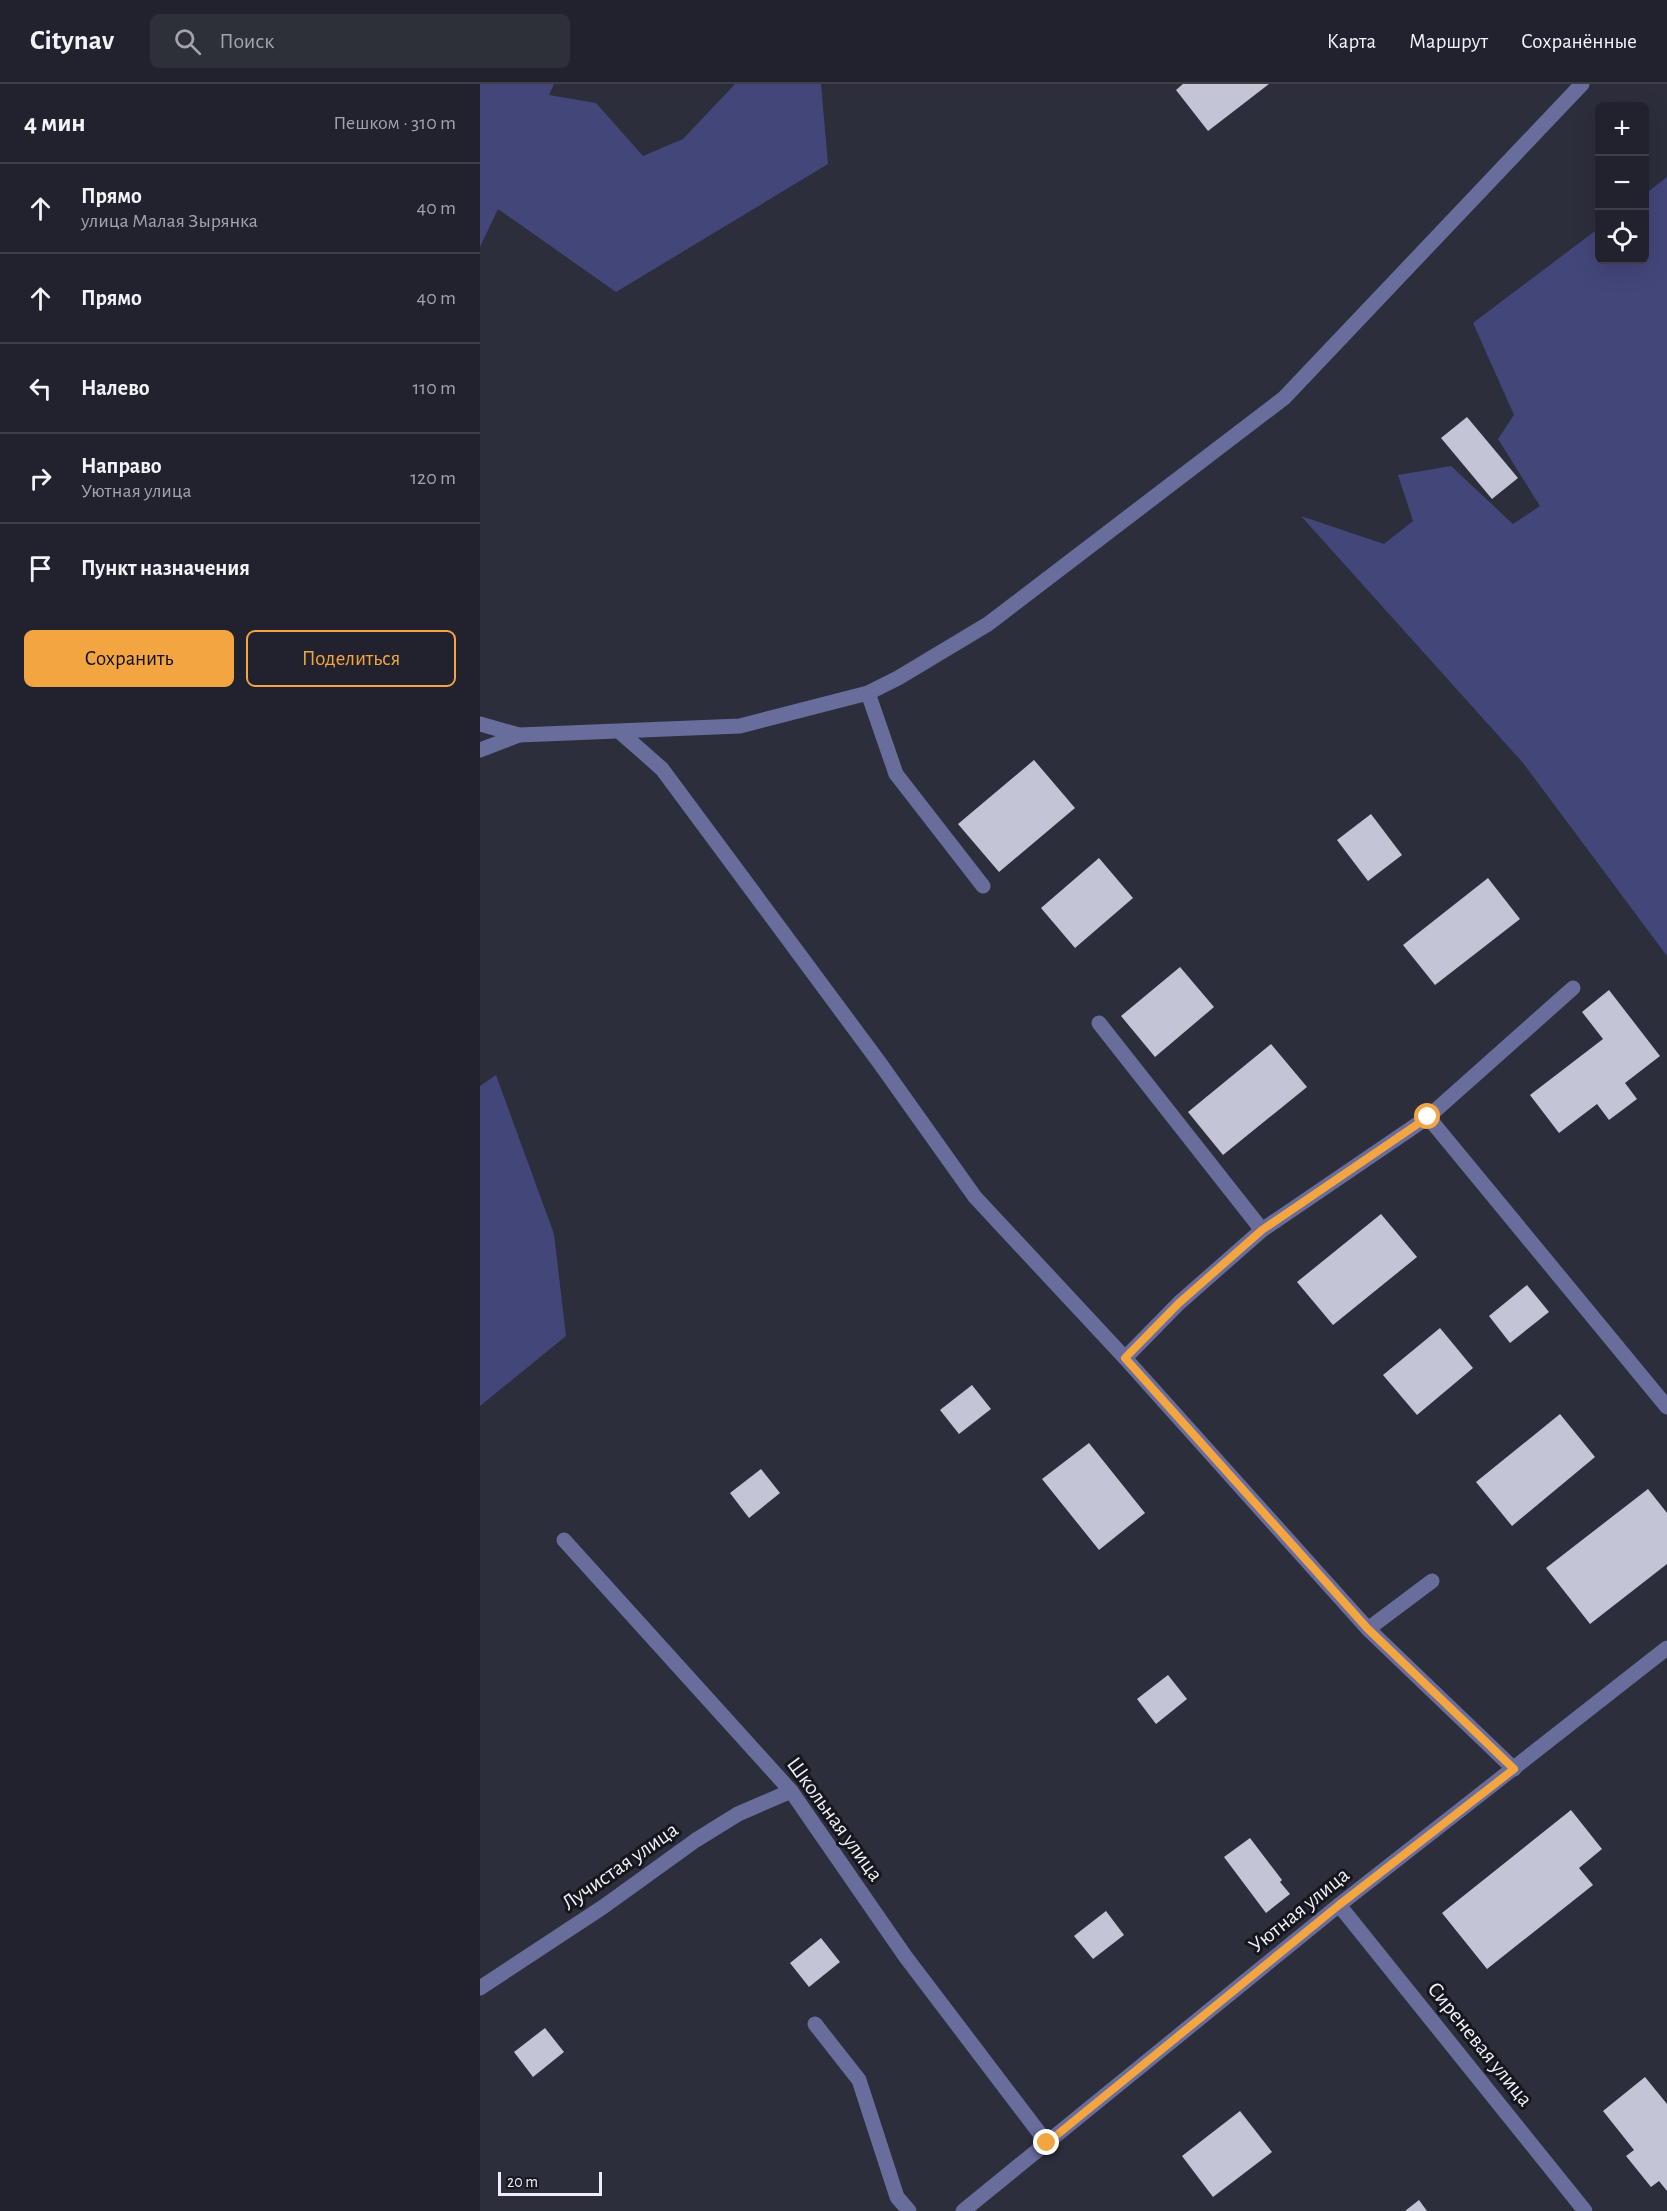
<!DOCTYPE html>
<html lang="ru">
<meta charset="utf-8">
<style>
:root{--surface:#21222d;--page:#2d2f39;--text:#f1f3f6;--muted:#a2a4aa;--line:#3e3f49;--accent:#f2a541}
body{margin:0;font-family:"Alegreya Sans",sans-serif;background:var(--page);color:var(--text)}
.controls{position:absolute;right:18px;top:18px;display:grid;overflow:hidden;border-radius:9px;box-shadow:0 6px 24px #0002}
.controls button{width:54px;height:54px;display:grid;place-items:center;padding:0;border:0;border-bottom:2px solid var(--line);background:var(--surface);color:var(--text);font:30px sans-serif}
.scale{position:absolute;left:18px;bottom:15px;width:104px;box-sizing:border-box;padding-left:6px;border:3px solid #eeeff9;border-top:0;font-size:16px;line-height:21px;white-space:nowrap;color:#eeeff9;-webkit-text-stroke:4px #16171d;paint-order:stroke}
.stop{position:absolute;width:18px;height:18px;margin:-14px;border:4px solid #f2a541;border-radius:50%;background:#fff}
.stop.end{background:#f2a541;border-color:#fff;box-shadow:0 2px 6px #0008}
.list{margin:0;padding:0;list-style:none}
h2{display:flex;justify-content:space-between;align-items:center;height:78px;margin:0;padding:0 24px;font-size:26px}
h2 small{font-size:20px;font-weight:400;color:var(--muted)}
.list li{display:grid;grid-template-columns:39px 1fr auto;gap:18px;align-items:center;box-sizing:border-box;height:90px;padding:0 24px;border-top:2px solid var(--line)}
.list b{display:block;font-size:22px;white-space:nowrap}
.list p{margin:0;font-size:20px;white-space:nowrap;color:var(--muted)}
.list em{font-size:20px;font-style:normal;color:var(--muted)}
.actions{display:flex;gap:12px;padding:18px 24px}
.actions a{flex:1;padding:14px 0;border:2px solid var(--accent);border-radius:9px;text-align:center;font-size:21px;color:var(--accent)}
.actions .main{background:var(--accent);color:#111}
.icon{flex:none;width:33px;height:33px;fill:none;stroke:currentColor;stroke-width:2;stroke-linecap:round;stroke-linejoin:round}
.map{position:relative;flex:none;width:1187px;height:2127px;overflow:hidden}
header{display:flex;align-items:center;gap:36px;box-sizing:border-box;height:84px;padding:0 30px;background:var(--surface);border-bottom:2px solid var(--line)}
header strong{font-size:28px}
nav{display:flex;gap:33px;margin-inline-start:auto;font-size:21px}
.search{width:420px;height:54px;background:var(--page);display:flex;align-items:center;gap:15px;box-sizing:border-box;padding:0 21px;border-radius:9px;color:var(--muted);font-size:22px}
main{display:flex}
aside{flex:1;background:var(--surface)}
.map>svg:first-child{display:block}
</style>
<header>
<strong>Citynav</strong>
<div class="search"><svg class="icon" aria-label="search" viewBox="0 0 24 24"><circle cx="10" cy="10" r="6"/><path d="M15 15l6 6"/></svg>Поиск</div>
<nav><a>Карта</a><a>Маршрут</a><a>Сохранённые</a></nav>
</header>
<main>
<aside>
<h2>4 мин<small>Пешком · 310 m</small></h2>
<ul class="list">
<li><svg class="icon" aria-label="ahead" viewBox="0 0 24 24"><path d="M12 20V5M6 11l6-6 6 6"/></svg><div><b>Прямо</b><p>улица Малая Зырянка</p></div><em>40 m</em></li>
<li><svg class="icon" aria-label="ahead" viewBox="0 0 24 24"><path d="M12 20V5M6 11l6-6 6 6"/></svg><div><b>Прямо</b></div><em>40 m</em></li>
<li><svg class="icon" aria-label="left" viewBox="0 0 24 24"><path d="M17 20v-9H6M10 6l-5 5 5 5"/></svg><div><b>Налево</b></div><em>110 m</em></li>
<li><svg class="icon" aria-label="right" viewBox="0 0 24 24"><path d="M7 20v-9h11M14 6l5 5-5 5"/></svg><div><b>Направо</b><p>Уютная улица</p></div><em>120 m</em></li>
<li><svg class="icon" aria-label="arrive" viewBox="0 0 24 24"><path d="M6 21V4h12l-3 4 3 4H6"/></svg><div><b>Пункт назначения</b></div></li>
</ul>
<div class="actions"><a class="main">Сохранить</a><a>Поделиться</a></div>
</aside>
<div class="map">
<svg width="1187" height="2127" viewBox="0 0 1187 2127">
<rect width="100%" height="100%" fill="#2c2e3c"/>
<!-- green -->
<g fill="#434679">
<path d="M0,0H74L69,11L116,19L163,72L203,55L255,0H341L348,80L136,208L18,125L0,163Z"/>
<path d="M1187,93V872L1043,679L821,432L904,460L933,437L918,391L971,382L1033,440L1060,422L1018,355L1034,331L993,239L1119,144L1120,176H1164L1165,110Z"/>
<path d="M16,991L74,1150L86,1252L0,1322V1002Z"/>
</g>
<!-- building -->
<g fill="#c3c5d7">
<path d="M703,0H789L728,47L696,6Z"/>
<path d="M987,333L1038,394L1012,415L961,354Z"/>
<path d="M554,676L595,724L519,788L478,740Z"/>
<path d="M891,730L922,771L888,797L857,756Z"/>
<path d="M619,774L653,814L595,864L561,824Z"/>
<path d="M1008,794L1040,835L955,901L923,861Z"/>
<path d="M700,883L734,923L675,973L641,932Z"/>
<path d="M1129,906L1180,972L1145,999L1157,1015L1129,1036L1117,1020L1079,1049L1050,1011L1123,955L1102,928Z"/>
<path d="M791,960L827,1003L743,1071L708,1028Z"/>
<path d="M901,1130L937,1173L853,1241L817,1198Z"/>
<path d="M1047,1201L1069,1228L1030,1259L1009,1232Z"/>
<path d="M960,1244L993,1284L937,1331L903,1291Z"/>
<path d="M492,1301L511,1325L479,1350L460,1326Z"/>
<path d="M1080,1330L1115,1373L1032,1442L996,1398Z"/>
<path d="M609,1359L665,1429L619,1466L562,1395Z"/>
<path d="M281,1385L300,1409L269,1434L250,1409Z"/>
<path d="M1168,1405L1187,1429V1480L1110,1540L1066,1484Z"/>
<path d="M688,1591L707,1615L676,1640L657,1615Z"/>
<path d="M1091,1726L1122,1765L1099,1784L1113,1801L1007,1885L962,1829Z"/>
<path d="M770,1754L802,1796L800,1798L810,1810L786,1829L744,1773Z"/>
<path d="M626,1827L644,1851L613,1875L594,1852Z"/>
<path d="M341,1854L360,1878L329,1903L310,1879Z"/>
<path d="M65,1944L84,1968L53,1993L34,1968Z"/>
<path d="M1165,1993L1187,2020V2107L1179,2097L1171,2103L1146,2072L1154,2066L1123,2027Z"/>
<path d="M760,2027L792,2068L733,2113L702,2072Z"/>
<path d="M939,2116L947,2127H925Z"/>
</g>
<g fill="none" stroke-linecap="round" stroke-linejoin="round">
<!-- lane -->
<g stroke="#696d9c" stroke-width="15">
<path d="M388,609L416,690L503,802"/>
<path d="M619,939L782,1146"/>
<path d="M888,1545L952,1497"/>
</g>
<!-- street -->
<g stroke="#696d9c" stroke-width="15">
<path d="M0,640L39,651L260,642L388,609L418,594L508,540L804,314L1102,0"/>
<path d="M140,648L182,685L399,978L495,1113L645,1274L888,1545L1034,1685"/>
<path d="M0,666L39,651"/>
<path d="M948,1033L1187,1323"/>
<path d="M645,1274L699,1219L782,1146L948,1033L1093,904"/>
<path d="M84,1456L311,1707L425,1872L567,2059"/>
<path d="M859,1821L1105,2127"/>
<path d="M0,1904L123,1823L216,1756L258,1730L311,1707"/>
<path d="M335,1940L379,1996L417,2113L429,2127"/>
<path d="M483,2127L859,1821L1187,1564"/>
</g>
</g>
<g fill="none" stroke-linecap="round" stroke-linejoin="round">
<!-- route -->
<path stroke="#f2a541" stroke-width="8" d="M567,2059L859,1821L1034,1685L888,1545L645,1274L699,1219L782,1146L948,1033"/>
</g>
<g text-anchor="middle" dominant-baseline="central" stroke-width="6" stroke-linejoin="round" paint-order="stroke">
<!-- street labels -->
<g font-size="22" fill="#eeeff9" stroke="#16171d">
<text transform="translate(355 1735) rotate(54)">Школьная улица</text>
<text transform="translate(140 1782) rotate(-35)">Лучистая улица</text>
<text transform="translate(819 1826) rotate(-39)">Уютная улица</text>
<text transform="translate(1000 1960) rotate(51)">Сиреневая улица</text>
</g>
</g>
</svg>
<div class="controls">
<button>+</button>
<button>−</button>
<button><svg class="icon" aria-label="locate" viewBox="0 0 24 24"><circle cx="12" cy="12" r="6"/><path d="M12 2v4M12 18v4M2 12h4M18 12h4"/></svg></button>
</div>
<div class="scale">20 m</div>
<div class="stop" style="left:948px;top:1033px"></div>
<div class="stop end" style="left:567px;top:2059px"></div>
</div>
</main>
